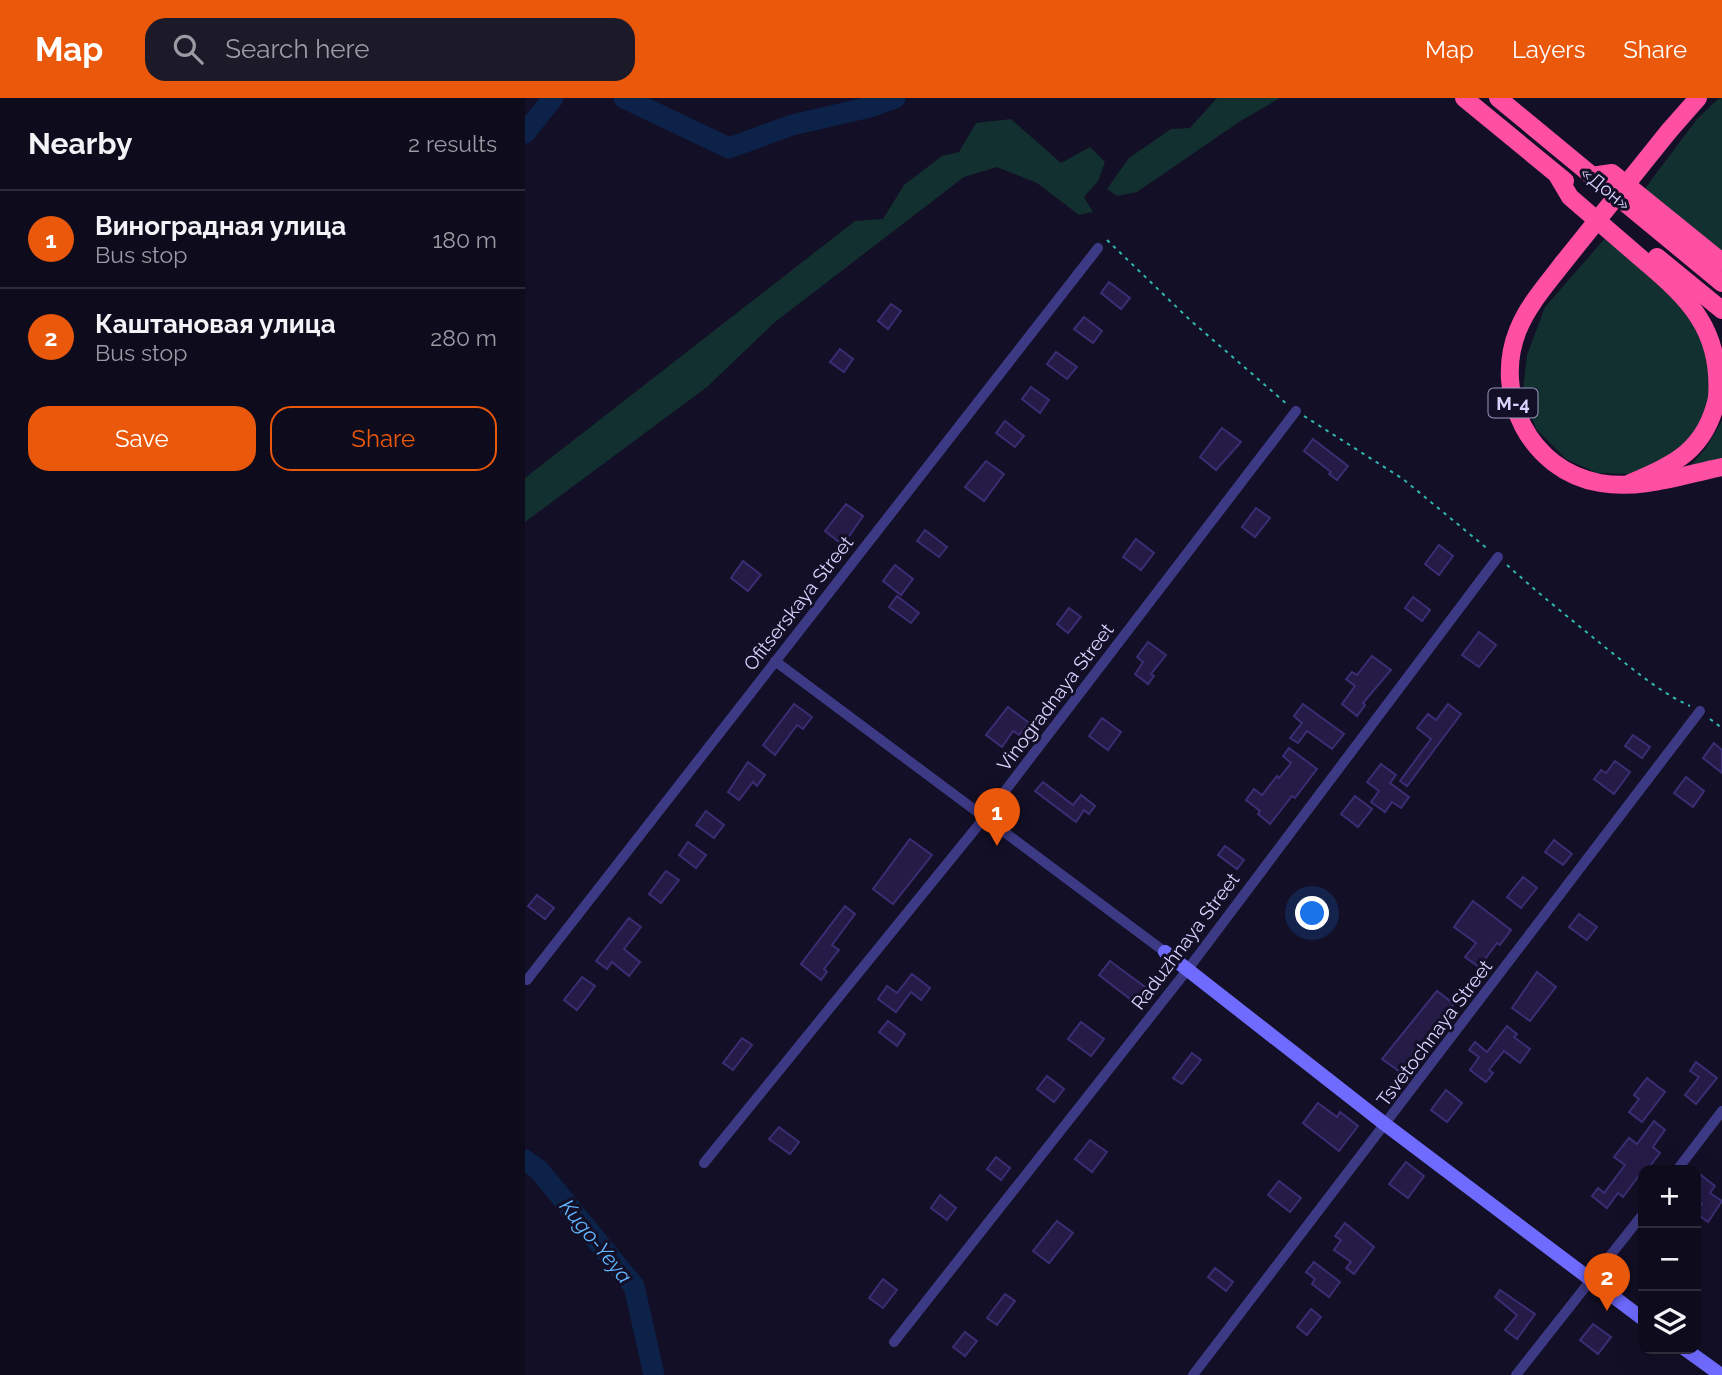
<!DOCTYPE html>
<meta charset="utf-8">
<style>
:root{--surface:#0e0b1c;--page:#1c1929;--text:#f1f3f6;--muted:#9b9ba3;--line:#2e2b3b;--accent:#ea580c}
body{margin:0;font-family:Raleway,sans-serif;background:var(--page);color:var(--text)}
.controls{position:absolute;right:21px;bottom:21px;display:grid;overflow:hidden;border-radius:14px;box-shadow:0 7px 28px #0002}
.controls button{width:63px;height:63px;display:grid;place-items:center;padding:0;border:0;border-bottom:2px solid var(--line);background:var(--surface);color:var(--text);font:35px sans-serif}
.you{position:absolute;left:788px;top:816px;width:24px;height:24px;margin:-18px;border:5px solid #fff;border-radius:50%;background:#1a73e8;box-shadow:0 0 0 10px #1a73e833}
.badge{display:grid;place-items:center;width:46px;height:46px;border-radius:50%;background:var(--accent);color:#fff;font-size:23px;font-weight:700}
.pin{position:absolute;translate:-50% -58px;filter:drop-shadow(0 2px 4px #0008)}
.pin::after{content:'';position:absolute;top:37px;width:24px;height:21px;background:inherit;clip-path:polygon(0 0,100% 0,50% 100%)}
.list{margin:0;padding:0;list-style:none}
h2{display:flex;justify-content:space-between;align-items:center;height:91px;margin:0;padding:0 28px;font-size:30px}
h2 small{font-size:23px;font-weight:400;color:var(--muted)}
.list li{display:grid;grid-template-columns:46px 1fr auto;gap:21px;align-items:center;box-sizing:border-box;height:98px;padding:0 28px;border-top:2px solid var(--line)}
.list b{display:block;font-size:26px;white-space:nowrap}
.list p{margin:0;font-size:23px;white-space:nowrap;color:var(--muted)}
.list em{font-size:23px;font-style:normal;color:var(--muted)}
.actions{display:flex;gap:14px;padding:21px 28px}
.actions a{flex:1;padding:16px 0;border:2px solid var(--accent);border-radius:21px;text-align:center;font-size:24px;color:var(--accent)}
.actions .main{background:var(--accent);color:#fff}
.icon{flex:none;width:38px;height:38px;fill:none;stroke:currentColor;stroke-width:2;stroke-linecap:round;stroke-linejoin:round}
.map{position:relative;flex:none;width:1197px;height:1277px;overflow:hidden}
header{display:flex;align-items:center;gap:42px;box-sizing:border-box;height:98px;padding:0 35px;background:var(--accent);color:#fff}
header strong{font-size:33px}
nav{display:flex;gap:38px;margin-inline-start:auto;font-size:24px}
.search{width:490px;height:63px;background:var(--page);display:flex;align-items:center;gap:18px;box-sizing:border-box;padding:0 24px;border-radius:21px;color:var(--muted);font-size:26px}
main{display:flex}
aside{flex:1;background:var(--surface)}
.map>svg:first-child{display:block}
</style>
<header>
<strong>Map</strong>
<div class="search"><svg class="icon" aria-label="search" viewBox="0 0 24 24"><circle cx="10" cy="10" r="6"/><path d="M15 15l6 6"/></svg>Search here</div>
<nav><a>Map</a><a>Layers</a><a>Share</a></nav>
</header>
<main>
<aside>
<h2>Nearby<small>2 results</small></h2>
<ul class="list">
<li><span class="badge">1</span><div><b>Виноградная улица</b><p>Bus stop</p></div><em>180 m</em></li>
<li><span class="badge">2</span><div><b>Каштановая улица</b><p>Bus stop</p></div><em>280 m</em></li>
</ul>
<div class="actions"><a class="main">Save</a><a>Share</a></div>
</aside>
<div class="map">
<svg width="1197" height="1277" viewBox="0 0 1197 1277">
<rect width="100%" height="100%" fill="#130f26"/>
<!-- green -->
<g fill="#12302f">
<path d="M692,0H755L714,24L612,94L592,98L582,91L604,60L646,31L665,30Z"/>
<path d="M1197,0V157L1115,97L1172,21L1193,1Z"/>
<path d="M486,21L536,65L565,49L580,64L573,83L559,99L568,114L554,117L512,85L472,69L439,79L250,224L182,289L0,424V380L330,123L358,121L379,87L417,58L434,54L451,25Z"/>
<path d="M1082,138L1156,203L1180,234L1186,302L1175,329L1155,353L1129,370L1104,376L1072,375L1041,361L1011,331L998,292L1002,257L1020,209Z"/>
<path d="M1197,323V367L1162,372L1181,350Z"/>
</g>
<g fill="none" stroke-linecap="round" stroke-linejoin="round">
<!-- river -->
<g stroke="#0c2248" stroke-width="21">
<path d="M99,0L204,50L267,27L345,9L370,0"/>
<path d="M0,35L28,0"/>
<path d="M0,1062L14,1072L109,1188L129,1277"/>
</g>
</g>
<!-- building -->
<g fill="#241b47" stroke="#3b2d73" stroke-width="2">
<path d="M584,184L605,200L596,211L576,195Z"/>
<path d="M366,206L376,213L363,231L353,223Z"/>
<path d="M559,219L577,233L568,245L549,231Z"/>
<path d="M315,251L328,261L319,274L305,264Z"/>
<path d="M531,254L552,269L542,281L522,266Z"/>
<path d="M506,289L524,302L515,315L497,301Z"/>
<path d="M480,323L499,338L490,349L471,335Z"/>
<path d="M697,330L716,344L691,372L675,359Z"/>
<path d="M788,341L823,368L812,382L804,376L806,374L779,353Z"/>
<path d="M461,363L479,376L459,403L440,389Z"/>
<path d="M321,406L338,418L318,447L300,433Z"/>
<path d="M731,410L745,420L730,439L717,429Z"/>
<path d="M400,432L422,449L414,459L392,443Z"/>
<path d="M611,441L629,455L616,472L598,459Z"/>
<path d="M914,447L928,458L914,477L900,466Z"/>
<path d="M218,463L236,477L223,493L206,480Z"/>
<path d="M370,467L388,481L376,497L358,483Z"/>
<path d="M372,498L394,515L386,525L364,509Z"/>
<path d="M888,499L905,512L897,523L880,510Z"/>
<path d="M544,510L556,519L543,535L532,526Z"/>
<path d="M954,534L971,547L954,569L937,557Z"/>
<path d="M623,544L641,557L626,576L629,578L623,586L610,576L618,564L612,559Z"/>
<path d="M847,558L866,572L838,605L840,607L832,618L817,606L830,588L821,581L827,574L832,577Z"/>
<path d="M269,606L287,619L278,631L272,627L250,657L238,647Z"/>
<path d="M778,606L819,636L807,651L782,633L773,645L765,640L777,625L769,618Z"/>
<path d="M923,606L936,616L882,688L875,683L906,641L892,630L903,616L911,622Z"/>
<path d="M483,609L504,625L494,637L488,633L477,649L461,637Z"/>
<path d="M577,620L596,634L583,652L564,638Z"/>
<path d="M1108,637L1125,649L1117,660L1100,648Z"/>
<path d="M1189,645L1197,652V675L1178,660Z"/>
<path d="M764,650L792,671L770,700L767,698L745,726L733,716L735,713L721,702L729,691L737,697L752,678L754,680L766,665L758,658Z"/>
<path d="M1090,663L1105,674L1089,696L1069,681L1076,672L1081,675Z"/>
<path d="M223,664L240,677L232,688L228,684L214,702L203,694Z"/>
<path d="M856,666L871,677L865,685L884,699L876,710L867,704L860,714L846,704L854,693L842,684Z"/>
<path d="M1161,679L1179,693L1168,709L1149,695Z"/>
<path d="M518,684L548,707L556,697L570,708L564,716L559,712L551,724L510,693Z"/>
<path d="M830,698L847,711L833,729L816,716Z"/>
<path d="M181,713L199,727L189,740L171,727Z"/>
<path d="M385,741L407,757L368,806L348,791Z"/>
<path d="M1029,742L1047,756L1038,767L1020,754Z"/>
<path d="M163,744L181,757L171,770L154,757Z"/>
<path d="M700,748L719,762L712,771L693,757Z"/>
<path d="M141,773L154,782L136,805L124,796Z"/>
<path d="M998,779L1012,790L996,810L982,799Z"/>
<path d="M12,797L29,810L20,821L3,808Z"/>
<path d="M948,803L986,832L975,847L972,845L954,869L940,859L951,845L929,829Z"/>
<path d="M320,808L330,816L307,847L314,852L299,871L302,874L296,882L276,866Z"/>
<path d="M1054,816L1072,829L1062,842L1044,829Z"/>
<path d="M104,820L116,829L99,851L115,864L104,878L87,864L82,871L71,863Z"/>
<path d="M585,863L620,889L609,904L574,877Z"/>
<path d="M1012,874L1031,889L1005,923L987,910Z"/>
<path d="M387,876L405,890L396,902L386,894L371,914L353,901L362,888L372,895Z"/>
<path d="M57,879L70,888L52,912L39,902Z"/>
<path d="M912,893L929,906L894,955L896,956L890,964L886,960L875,974L857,961Z"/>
<path d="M363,923L380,936L372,948L354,934Z"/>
<path d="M556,924L579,941L566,958L543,941Z"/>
<path d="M982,928L992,936L989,939L1005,951L995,965L979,953L964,972L968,975L961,984L945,972L954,959L944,952L950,944L962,954Z"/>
<path d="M217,940L227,947L208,972L198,965Z"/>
<path d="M667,955L676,962L657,986L648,980Z"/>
<path d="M1171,964L1192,980L1171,1006L1160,997L1174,979L1165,973Z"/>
<path d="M522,978L539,991L529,1004L512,991Z"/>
<path d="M1122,980L1140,994L1117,1024L1104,1014L1114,1001L1109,997Z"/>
<path d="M921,992L937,1005L922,1024L906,1012Z"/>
<path d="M793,1005L812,1019L815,1014L833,1028L814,1053L778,1025Z"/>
<path d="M1129,1023L1140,1032L1128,1049L1135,1055L1122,1072H1118L1098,1099L1093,1095L1082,1110L1067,1098L1073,1090L1079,1095L1100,1067L1089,1059L1104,1040L1112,1046Z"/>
<path d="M254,1029L274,1044L265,1056L244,1041Z"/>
<path d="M565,1042L582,1054L567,1074L550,1061Z"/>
<path d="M471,1059L485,1070L476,1082L462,1071Z"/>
<path d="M881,1064L899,1078L883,1100L864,1086Z"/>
<path d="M1176,1077L1190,1088L1185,1095L1197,1103L1183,1124L1171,1115L1177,1106L1171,1101L1175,1094L1171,1091V1083Z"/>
<path d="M754,1083L776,1100L765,1114L743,1097Z"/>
<path d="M415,1097L431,1110L422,1122L406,1110Z"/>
<path d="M532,1123L548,1135L524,1165L508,1153Z"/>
<path d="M820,1125L849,1149L829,1176L821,1170L826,1164L809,1152L816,1142L810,1138Z"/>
<path d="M789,1164L815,1184L804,1199L787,1186L790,1181L781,1174Z"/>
<path d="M690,1170L708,1184L701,1193L683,1179Z"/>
<path d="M358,1181L372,1192L358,1210L344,1200Z"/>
<path d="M975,1192L1010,1216L992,1241L980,1232L992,1217L970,1199Z"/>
<path d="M480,1196L490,1203L472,1227L462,1220Z"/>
<path d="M786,1211L796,1219L782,1237L772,1229Z"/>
<path d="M1068,1226L1086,1239L1073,1256L1055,1242Z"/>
<path d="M440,1234L452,1243L440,1258L428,1249Z"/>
</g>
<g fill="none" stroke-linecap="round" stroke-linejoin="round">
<!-- path -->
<g stroke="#2fb8b0" stroke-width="2" stroke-dasharray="3.5 5" stroke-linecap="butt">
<path d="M582,142L665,222L763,307"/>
<path d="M779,318L878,381L964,452"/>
<path d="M982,467C1014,496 1048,523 1081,550C1108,571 1134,594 1165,608"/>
<path d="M1185,621L1197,630"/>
</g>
<!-- street -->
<g stroke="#3d3a85" stroke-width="10">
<path d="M250,563L640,854"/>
<path d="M2,882L573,150"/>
<path d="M179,1065L460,719L771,313"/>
<path d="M1152,1072L1197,1013"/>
<path d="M369,1244L663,871L973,459"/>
<path d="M668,1277L1175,613"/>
<path d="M991,1277L1118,1116"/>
</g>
<!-- secondary -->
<g stroke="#6f6bff" stroke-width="14">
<path d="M640,854L861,1027L1118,1221"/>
<path d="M1160,1251L1196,1277"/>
</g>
<!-- highway -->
<g stroke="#ff4fa3" stroke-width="18">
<path d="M939,0L1040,83"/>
<path d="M973,0L1197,185"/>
<path d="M1144,33L1173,0"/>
<path d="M1032,77L1045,99C1069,120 1094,141 1118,162C1164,201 1197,232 1192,300C1181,351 1150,367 1105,385"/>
<path d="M1066,78L1087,75L1197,164"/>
<path d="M1132,159L1197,212"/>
<path d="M1038,165C1022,186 1003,207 993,232C967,296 1005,373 1075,385C1117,392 1157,377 1197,369"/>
</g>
<!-- highway-bridge -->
<path stroke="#ff4fa3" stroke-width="18" d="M1038,165L1144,33"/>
</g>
<g text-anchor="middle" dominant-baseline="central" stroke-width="6" stroke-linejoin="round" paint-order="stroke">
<!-- shield labels -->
<rect fill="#130f26" stroke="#9e99be" stroke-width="2" x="963.5" y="290.5" width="49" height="29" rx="5"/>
<g font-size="18" font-weight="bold" fill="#d9d4ff">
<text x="988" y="305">М-4</text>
</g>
<!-- street labels -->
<g font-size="19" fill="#d9d4ff" stroke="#130f26">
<text transform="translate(1081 90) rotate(39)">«Дон»</text>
<text transform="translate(273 505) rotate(-52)">Ofitserskaya Street</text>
<text transform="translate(530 599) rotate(-53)">Vinogradnaya Street</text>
<text transform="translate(660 843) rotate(-53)">Raduzhnaya Street</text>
<text transform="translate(909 935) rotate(-53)">Tsvetochnaya Street</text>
</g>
<!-- water labels -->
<g font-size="21" font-style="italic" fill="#62b6ff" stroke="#130f26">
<text transform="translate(71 1143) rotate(51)">Kugo-Yeya</text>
</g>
</g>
</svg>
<div class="controls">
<button>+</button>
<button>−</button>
<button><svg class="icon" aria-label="layers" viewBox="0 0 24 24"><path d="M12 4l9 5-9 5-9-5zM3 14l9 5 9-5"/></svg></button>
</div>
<div class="you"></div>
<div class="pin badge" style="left:472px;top:748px">1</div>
<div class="pin badge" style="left:1082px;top:1213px">2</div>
</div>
</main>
